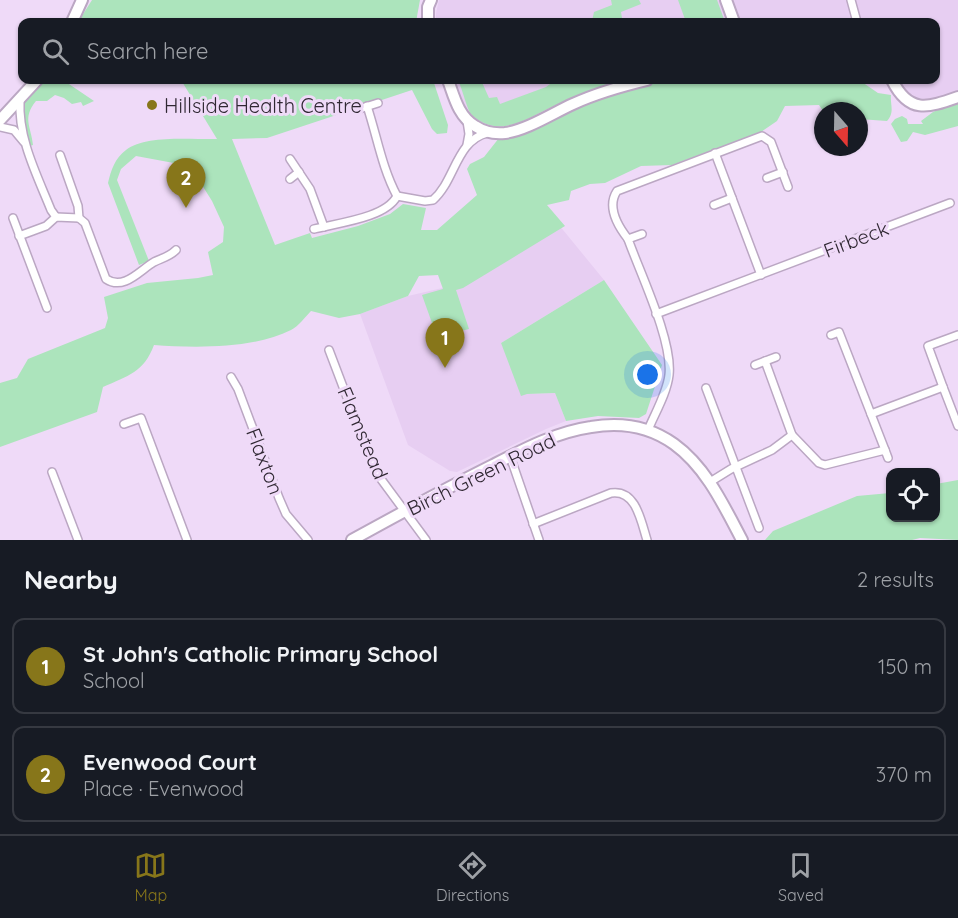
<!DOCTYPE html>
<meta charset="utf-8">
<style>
:root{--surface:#171b24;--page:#20242c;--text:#f1f3f6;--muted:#9ea1a6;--line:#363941;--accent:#87761a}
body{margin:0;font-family:Quicksand,sans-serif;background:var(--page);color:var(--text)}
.controls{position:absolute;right:18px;bottom:18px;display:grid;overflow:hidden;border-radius:12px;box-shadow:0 2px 4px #0004}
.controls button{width:54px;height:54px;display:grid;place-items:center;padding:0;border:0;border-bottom:2px solid var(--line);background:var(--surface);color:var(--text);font:30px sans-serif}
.compass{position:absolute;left:814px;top:102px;width:54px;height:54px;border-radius:50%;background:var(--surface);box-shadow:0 2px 4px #0004;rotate:160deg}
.you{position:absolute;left:648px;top:375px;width:21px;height:21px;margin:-15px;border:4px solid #fff;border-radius:50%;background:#1a73e8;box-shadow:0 0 0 9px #1a73e833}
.badge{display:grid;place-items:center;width:39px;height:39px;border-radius:50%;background:var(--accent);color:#fff;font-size:20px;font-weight:700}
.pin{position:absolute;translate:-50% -50px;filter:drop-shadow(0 2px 3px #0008)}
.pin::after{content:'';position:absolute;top:32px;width:21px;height:18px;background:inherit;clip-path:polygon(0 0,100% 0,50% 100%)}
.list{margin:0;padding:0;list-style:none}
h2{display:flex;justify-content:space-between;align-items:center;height:78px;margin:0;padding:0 24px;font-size:26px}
h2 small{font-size:20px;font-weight:400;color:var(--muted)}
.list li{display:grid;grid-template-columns:39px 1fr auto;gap:18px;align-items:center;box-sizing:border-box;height:96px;margin:0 12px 12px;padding:0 12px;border:2px solid var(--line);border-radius:12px}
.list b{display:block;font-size:22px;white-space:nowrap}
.list p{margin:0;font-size:20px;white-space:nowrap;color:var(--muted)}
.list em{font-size:20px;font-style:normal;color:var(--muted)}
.icon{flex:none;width:33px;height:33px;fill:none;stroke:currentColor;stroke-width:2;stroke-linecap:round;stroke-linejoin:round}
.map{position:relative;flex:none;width:958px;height:540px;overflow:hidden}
.search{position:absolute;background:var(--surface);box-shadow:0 2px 4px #0004;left:18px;right:18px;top:18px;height:66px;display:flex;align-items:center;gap:15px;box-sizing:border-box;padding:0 21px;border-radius:12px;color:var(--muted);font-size:22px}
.sheet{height:294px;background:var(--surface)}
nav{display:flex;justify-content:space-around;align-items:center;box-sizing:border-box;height:84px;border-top:2px solid var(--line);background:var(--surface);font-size:16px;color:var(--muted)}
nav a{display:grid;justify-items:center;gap:3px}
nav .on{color:var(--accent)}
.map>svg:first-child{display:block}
</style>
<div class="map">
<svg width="958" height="540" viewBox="0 0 958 540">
<rect width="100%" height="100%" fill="#efdaf8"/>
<!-- built -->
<g fill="#e7cef2">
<path d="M439,0H721L729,22H436V13Z"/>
<path d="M730,0H958V92L941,99L920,100L909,94L898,80H936V22H738Z"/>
<path d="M454,80H630L563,103L516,125L499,128L490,127L476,122L471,117L464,106Z"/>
<path d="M559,225L604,280L501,343L527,394L555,393L566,421L546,429L457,472L450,471L408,445L360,314L408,296L451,286Z"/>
</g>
<!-- green -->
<g fill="#ace4bc">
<path d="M92,0H420L416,22H78Z"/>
<path d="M611,0H639L641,4L621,12L622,18L609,22H588L592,21L594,12L612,5Z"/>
<path d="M678,0H717L725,22H686Z"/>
<path d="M40,80H63L94,101L83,106L81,102L72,104L64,98L55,95L47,101H36C22,118 31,126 33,145L23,148C17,136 15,115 21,102C25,94 34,86 40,80Z"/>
<path d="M181,80H433L448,125L447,133L437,134L432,129L412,90L267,138L232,139L275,245L310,233L312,238L358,226L390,214L403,204L426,208L421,230H437L477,195L467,169L470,164L484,157L499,138L628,89L666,80H859L878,93L891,95C890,105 895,112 887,121L859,119V111H823L819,105L785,106L777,121L761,132L672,165L641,166L605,183L590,184L571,191L569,200L547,205L565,226L463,288L456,290L469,329L437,337L422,295L443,289L438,275L419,276L408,296L360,314L339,318L311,311C305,317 299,326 291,330C254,349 195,348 154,345C144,372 128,376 103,387L97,412L0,447V383L17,378L28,359L105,328L108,318L104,297L147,283L198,278L213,275L208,252L223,242L224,227L212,201L190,166L136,156L121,169L117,180L149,261L139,265L108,183C111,170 115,158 126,150C146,134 194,140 220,139H217Z"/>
<path d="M458,80H481L489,98L497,97L500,104L546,87L554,81L627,80C603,86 579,95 556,105C540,112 522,124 505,126C492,128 480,123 471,114C467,109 462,88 458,80Z"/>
<path d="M958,101V126L925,135L913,132L907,141L901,142L891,124L895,119L902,116L907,119L908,124H923L921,121L933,112Z"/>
<path d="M604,280L662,365L646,414L639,418L598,416L566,421L555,393L527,394L521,396L501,343Z"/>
<path d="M958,480V540L920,538L912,540H765L773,531L857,496L890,493V518H936V484Z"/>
</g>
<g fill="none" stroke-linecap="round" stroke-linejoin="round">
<!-- street casing -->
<g stroke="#bba7c3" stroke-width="10">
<g id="street">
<path d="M851,0L857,22"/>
<path d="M20,100C18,139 37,175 51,210L56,217"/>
<path d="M367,106C377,136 382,168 397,196"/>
<path d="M356,110L378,103"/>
<path d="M467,121L469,134L467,145"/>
<path d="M0,127L14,130L24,142"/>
<path d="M715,153L761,275"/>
<path d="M60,155L78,206L79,218L85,223L106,279C124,291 140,270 154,262C162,258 169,257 176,250"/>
<path d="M290,159L310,189L324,227"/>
<path d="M767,178L783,172"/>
<path d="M290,179L299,172"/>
<path d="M714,205L732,198"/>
<path d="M13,218L47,308"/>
<path d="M314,229C337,223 386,218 397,196L425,201L433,200C455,181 456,141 487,133"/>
<path d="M642,234L628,239C640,273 673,341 669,375C667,393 655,413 648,430"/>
<path d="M19,236L46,226L56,217L79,218"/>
<path d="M628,239C617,225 607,206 617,191L762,136L771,142L788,187"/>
<path d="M656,314L950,203"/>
<path d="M831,335L839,332L885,450"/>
<path d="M329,350L375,471L426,540"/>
<path d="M765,361L792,435"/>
<path d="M755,365L776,357"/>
<path d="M231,377L238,389L279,498L286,514L308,540"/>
<path d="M943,387L928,346L958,335"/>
<path d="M706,388L759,528"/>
<path d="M871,414L943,387L958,426"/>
<path d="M124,424L141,418L187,540"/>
<path d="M510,456L539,540"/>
<path d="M52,472L78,540"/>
<path d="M710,482L731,469L772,450L792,435L819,463L825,465L885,450L888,458"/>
<path d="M533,524L611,493C636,489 641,521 647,540"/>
</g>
</g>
<!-- secondary casing -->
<g stroke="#bba7c3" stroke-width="14">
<g id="secondary">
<path d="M726,0L734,22"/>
<path d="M72,22L82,0"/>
<path d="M428,22V7L431,0"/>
<path d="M448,80C454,96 458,116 475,126C484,132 495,134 505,133C527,130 553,113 573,104C597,93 622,86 647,80"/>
<path d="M892,80C909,114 927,108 958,97"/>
<path d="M0,120L37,80"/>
<path d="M352,540C399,514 445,489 493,465C524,449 556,432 591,427C620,422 649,426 674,444C706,467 724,506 742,540"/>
</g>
</g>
<!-- street -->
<use href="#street" stroke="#fff" stroke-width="7"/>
<!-- secondary -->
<use href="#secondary" stroke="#fff" stroke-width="10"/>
</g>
<!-- markers -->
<circle fill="#87761a" stroke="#efdaf8" stroke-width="2" cx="152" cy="105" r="6"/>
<g text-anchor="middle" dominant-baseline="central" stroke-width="6" stroke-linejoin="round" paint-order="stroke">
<!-- poi labels -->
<g font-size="20" fill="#302833" stroke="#efdaf8" text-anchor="start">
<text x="164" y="105">Hillside Health Centre</text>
</g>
<!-- street labels -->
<g font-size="20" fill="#302833" stroke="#efdaf8">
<text transform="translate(856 239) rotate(-21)">Firbeck</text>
<text transform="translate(363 433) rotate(67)">Flamstead</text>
<text transform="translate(265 461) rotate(69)">Flaxton</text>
<text transform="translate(481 474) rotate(-26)">Birch Green Road</text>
</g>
</g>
</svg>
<div class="controls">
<button><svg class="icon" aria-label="locate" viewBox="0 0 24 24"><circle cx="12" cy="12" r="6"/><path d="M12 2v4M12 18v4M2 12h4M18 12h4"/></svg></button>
</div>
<svg class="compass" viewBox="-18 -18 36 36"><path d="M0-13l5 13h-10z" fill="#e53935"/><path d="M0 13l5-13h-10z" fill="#9ea1a6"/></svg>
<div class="you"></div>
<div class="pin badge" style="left:445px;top:368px">1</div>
<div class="pin badge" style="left:186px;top:208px">2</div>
<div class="search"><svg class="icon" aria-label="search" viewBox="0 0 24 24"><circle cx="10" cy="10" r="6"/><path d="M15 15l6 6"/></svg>Search here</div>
</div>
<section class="sheet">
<h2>Nearby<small>2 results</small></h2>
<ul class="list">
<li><span class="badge">1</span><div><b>St John's Catholic Primary School</b><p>School</p></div><em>150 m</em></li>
<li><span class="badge">2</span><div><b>Evenwood Court</b><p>Place · Evenwood</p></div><em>370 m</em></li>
</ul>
</section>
<nav>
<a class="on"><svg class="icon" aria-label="map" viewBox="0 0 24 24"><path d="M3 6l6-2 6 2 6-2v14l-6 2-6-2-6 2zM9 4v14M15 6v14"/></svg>Map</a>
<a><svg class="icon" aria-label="directions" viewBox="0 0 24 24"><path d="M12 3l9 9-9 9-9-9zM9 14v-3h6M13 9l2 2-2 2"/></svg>Directions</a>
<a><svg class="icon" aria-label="saved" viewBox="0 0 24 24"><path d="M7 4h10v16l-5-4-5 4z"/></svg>Saved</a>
</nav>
